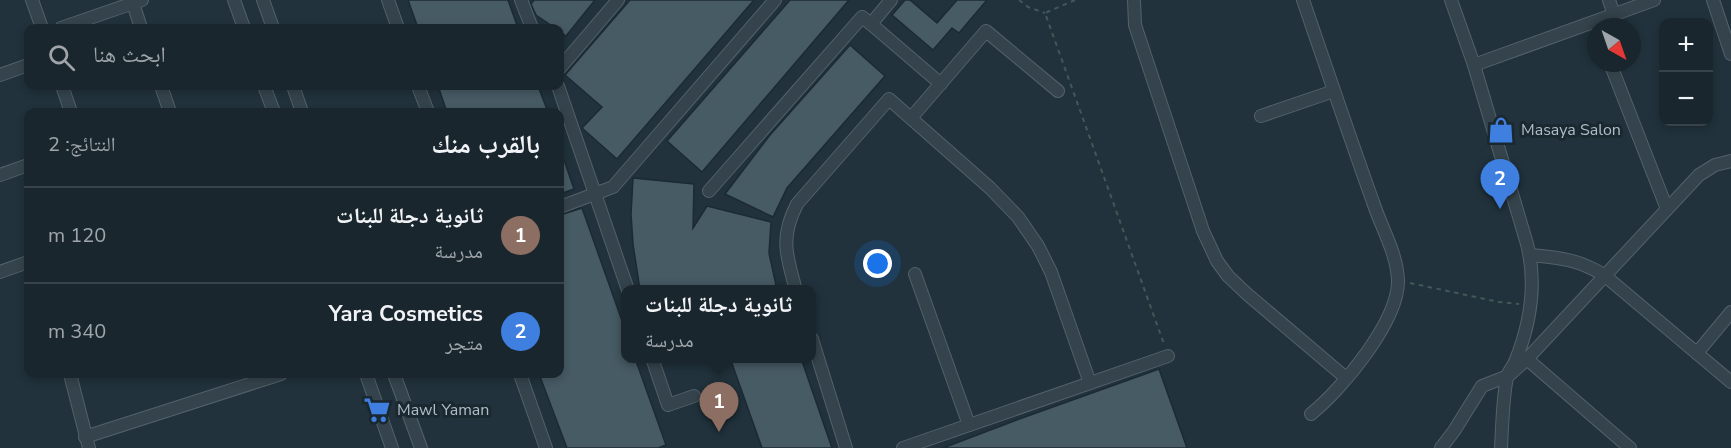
<!DOCTYPE html>
<html lang="ar">
<meta charset="utf-8">
<style>
:root{--surface:#19262d;--page:#222e35;--text:#f1f3f6;--muted:#9fa5aa;--line:#374349;--accent:#b45309}
body{margin:0;font-family:"Nunito Sans","Noto Naskh Arabic",sans-serif;background:var(--page);color:var(--text);direction:rtl}
.controls{position:absolute;right:18px;top:18px;display:grid;overflow:hidden;border-radius:12px;box-shadow:0 3px 9px #0003}
.controls button{width:54px;height:54px;display:grid;place-items:center;padding:0;border:0;border-bottom:2px solid var(--line);background:var(--surface);color:var(--text);font:30px sans-serif}
.compass{position:absolute;left:1587px;top:18px;width:54px;height:54px;border-radius:50%;background:var(--surface);box-shadow:0 3px 9px #0003;rotate:140deg}
.you{position:absolute;left:878px;top:264px;width:21px;height:21px;margin:-15px;border:4px solid #fff;border-radius:50%;background:#1a73e8;box-shadow:0 0 0 9px #1a73e833}
.badge{display:grid;place-items:center;width:39px;height:39px;border-radius:50%;background:var(--accent);color:#fff;font-size:20px;font-weight:700}
.pin{position:absolute;translate:-50% -50px;filter:drop-shadow(0 2px 3px #0008)}
.pin::after{content:'';position:absolute;top:32px;width:21px;height:18px;background:inherit;clip-path:polygon(0 0,100% 0,50% 100%)}
.popup{position:absolute;left:621px;top:285px;width:195px;height:78px;box-sizing:border-box;display:grid;place-content:center;border-radius:12px;background:var(--surface);filter:drop-shadow(0 2px 4px #0005);font-size:20px;white-space:nowrap;color:var(--muted)}
.popup b{font-size:22px;color:var(--text)}
.popup::after{content:'';position:absolute;left:50%;top:100%;margin-left:-12px;border:12px solid transparent;border-top-color:var(--surface)}
.list{margin:0;padding:0;list-style:none}
h2{display:flex;justify-content:space-between;align-items:center;height:78px;margin:0;padding:0 24px;font-size:26px}
h2 small{font-size:20px;font-weight:400;color:var(--muted)}
.list li{display:grid;grid-template-columns:39px 1fr auto;gap:18px;align-items:center;box-sizing:border-box;height:96px;padding:0 24px;border-top:2px solid var(--line)}
.list b{display:block;font-size:22px;white-space:nowrap}
.list p{margin:0;font-size:20px;white-space:nowrap;color:var(--muted)}
.list em{font-size:20px;font-style:normal;color:var(--muted)}
.icon{flex:none;width:33px;height:33px;fill:none;stroke:currentColor;stroke-width:2;stroke-linecap:round;stroke-linejoin:round}
.map{position:relative;flex:none;width:1731px;height:448px;overflow:hidden;direction:ltr}
.search{position:absolute;background:var(--surface);box-shadow:0 3px 9px #0003;left:24px;top:24px;width:540px;height:66px;display:flex;align-items:center;gap:15px;box-sizing:border-box;padding:0 21px;border-radius:12px;color:var(--muted);font-size:22px}
.panel{position:absolute;background:var(--surface);box-shadow:0 3px 9px #0003;left:24px;top:108px;width:540px;height:270px;border-radius:12px;direction:rtl}
.map>svg:first-child{display:block}
</style>
<div class="map">
<svg width="1731" height="448" viewBox="0 0 1731 448">
<rect width="100%" height="100%" fill="#21323c"/>
<!-- building -->
<g fill="#475b65" stroke="#1c2a33" stroke-width="1.5">
<path d="M408,0H508L518,28H418Z"/>
<path d="M534,0H595L566,36L560,32V28H555L536,15L531,4Z"/>
<path d="M630,0H754L617,159L582,128L602,107L565,75Z"/>
<path d="M790,0H849L702,172L667,141Z"/>
<path d="M905,0H910L937,23L957,0H987L959,33L952,28L933,50L892,15Z"/>
<path d="M850,45L885,76L787,188L773,217L725,194L770,135Z"/>
<path d="M438,86H538L548,112H447Z"/>
<path d="M560,151H561L574,189L560,194Z"/>
<path d="M633,178L694,184L693,228L707,206L771,222L769,253L777,290H640L633,244L631,214Z"/>
<path d="M582,208L626,332V358H635L666,445L658,448H567L539,374H560V215Z"/>
<path d="M730,358H801L832,448H762Z"/>
<path d="M1159,369L1187,448H943L1014,421Z"/>
</g>
<g fill="none" stroke-linecap="round" stroke-linejoin="round">
<!-- street casing -->
<g stroke="#53616a" stroke-width="14">
<g id="street">
<path d="M32,0L42,28"/>
<path d="M132,0L141,28"/>
<path d="M234,0L244,28"/>
<path d="M263,0L273,28"/>
<path d="M388,0L398,28"/>
<path d="M521,0L532,28"/>
<path d="M1134,0L1135,25L1203,231L1217,261L1228,276L1247,294L1346,378"/>
<path d="M1303,0C1326,67 1349,135 1373,202C1381,227 1397,253 1398,280C1399,321 1342,389 1311,414"/>
<path d="M1451,0L1474,65L1527,244C1537,283 1530,325 1515,362C1513,366 1510,370 1508,374C1503,389 1502,430 1501,448"/>
<path d="M1609,0L1614,15"/>
<path d="M1713,0L1731,54"/>
<path d="M871,24L941,84"/>
<path d="M61,28L142,0"/>
<path d="M1610,63L1667,209"/>
<path d="M1474,65L1654,0"/>
<path d="M560,68L618,0"/>
<path d="M0,75L28,65"/>
<path d="M62,86L71,112"/>
<path d="M161,86L170,112"/>
<path d="M264,86L274,112"/>
<path d="M293,86L302,112"/>
<path d="M418,86L428,112"/>
<path d="M558,86L628,290"/>
<path d="M1261,116L1334,91"/>
<path d="M911,118L986,31L1058,91"/>
<path d="M0,175L28,165"/>
<path d="M709,191L862,17L871,24L891,0"/>
<path d="M560,207L613,187L775,0"/>
<path d="M1530,255C1561,258 1577,259 1604,275L1731,382"/>
<path d="M0,272L28,262"/>
<path d="M915,274L969,425"/>
<path d="M796,290C786,255 780,237 797,204L889,99L990,188L1018,217L1038,246L1051,272L1090,383"/>
<path d="M812,339L846,448"/>
<path d="M1697,353L1731,312"/>
<path d="M652,358L668,405L694,396"/>
<path d="M1527,359L1630,448"/>
<path d="M70,374L89,448"/>
<path d="M366,374L392,448"/>
<path d="M394,374L421,448"/>
<path d="M520,374L546,448"/>
<path d="M85,437L281,374"/>
<path d="M903,448L1168,356"/>
<path d="M1441,448L1454,431L1482,386L1508,376L1527,359L1699,175L1715,165L1731,161"/>
</g>
</g>
<!-- path -->
<g stroke="#415956" stroke-width="2" stroke-dasharray="4.5 4.5" stroke-linecap="butt">
<path d="M1019,0L1028,7L1045,13"/>
<path d="M1075,0L1045,13L1164,344"/>
<path d="M1410,283L1499,302L1519,304"/>
</g>
<!-- street -->
<use href="#street" stroke="#35444c" stroke-width="12"/>
</g>
<!-- icons -->
<defs>
<g id="shop-bare" transform="scale(2.07)"><path d="M-5-2.5h2.3a2.7 3.5 0 0 1 5.4 0H5L5.5 6h-11ZM-1.5-2.5h3a1.5 2.3 0 0 0-3 0Z" fill="#3f7fe0" stroke="#1a2830" stroke-width="2.5" paint-order="stroke"/></g>
<g id="supermarket-bare" transform="scale(2.07)"><path d="M-6-5.5h2.5l.6 2H6L4.5 2H-2.5L-4.4-4H-6ZM-1.5 3.2a1.3 1.3 0 1 0 .1 0ZM3 3.2a1.3 1.3 0 1 0 .1 0Z" fill="#3f7fe0" stroke="#1a2830" stroke-width="2.5" paint-order="stroke"/></g>
</defs>
<g fill-rule="evenodd">
<use href="#shop-bare" x="1501" y="130"/>
<use href="#supermarket-bare" x="377" y="410"/>
</g>
<g text-anchor="middle" dominant-baseline="central" stroke-width="6" stroke-linejoin="round" paint-order="stroke">
<!-- poi labels -->
<g font-size="16" fill="#b0bec8" stroke="#1a2830" text-anchor="start">
<text x="1521" y="130">Masaya Salon</text>
<text x="397" y="410">Mawl Yaman</text>
</g>
</g>
</svg>
<div class="controls">
<button>+</button>
<button>−</button>
</div>
<svg class="compass" viewBox="-18 -18 36 36"><path d="M0-13l5 13h-10z" fill="#e53935"/><path d="M0 13l5-13h-10z" fill="#9fa5aa"/></svg>
<div class="you"></div>
<div class="pin badge" style="left:719px;top:432px;background:#8d6e63">1</div>
<div class="popup"><b>ثانوية دجلة للبنات</b>مدرسة</div>
<div class="pin badge" style="left:1500px;top:209px;background:#3f7fe0">2</div>
<div class="search"><svg class="icon" aria-label="search" viewBox="0 0 24 24"><circle cx="10" cy="10" r="6"/><path d="M15 15l6 6"/></svg>ابحث هنا</div>
<section class="panel">
<h2>بالقرب منك<small>النتائج: 2</small></h2>
<ul class="list">
<li><span class="badge" style="background:#8d6e63">1</span><div><b>ثانوية دجلة للبنات</b><p>مدرسة</p></div><em>120 m</em></li>
<li><span class="badge" style="background:#3f7fe0">2</span><div><b>Yara Cosmetics</b><p>متجر</p></div><em>340 m</em></li>
</ul>
</section>
</div>
